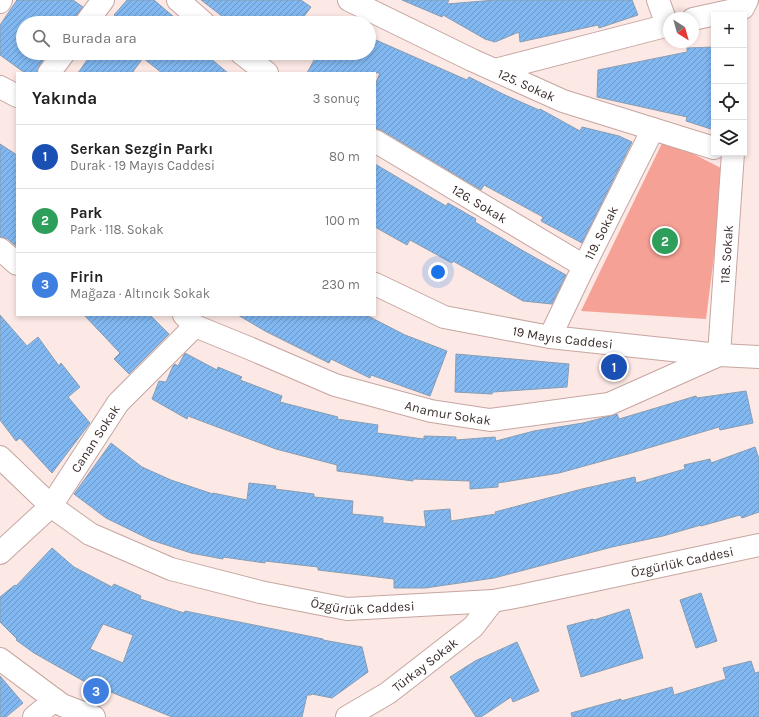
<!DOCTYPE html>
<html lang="tr">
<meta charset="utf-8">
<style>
:root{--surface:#fff;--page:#f6f6f6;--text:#222;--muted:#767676;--line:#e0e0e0;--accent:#0c6bb7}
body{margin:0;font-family:Karla,sans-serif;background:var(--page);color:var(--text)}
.controls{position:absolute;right:12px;top:12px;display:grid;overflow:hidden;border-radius:0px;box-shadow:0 2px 6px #0003}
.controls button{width:36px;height:36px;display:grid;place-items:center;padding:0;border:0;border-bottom:1px solid var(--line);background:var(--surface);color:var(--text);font:20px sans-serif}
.compass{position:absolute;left:663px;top:12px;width:36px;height:36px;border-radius:50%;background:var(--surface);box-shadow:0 2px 6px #0003;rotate:143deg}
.you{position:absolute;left:438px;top:272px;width:14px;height:14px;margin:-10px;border:3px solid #fff;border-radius:50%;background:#1a73e8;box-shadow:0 0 0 6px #1a73e833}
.badge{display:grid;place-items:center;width:26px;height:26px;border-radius:50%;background:var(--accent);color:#fff;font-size:13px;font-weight:700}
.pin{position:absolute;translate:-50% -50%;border:2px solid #fff;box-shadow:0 1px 4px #0006}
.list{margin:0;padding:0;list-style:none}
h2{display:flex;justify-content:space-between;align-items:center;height:52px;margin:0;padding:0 16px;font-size:17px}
h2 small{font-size:13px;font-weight:400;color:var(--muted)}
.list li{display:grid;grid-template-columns:26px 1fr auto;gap:12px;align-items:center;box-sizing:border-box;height:64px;padding:0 16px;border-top:1px solid var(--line)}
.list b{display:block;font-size:15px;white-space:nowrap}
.list p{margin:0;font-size:13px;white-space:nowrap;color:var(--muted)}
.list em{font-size:13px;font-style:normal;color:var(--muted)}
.icon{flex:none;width:22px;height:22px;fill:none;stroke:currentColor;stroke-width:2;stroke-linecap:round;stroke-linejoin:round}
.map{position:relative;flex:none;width:759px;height:717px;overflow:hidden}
.search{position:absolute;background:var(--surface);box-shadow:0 2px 6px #0003;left:16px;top:16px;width:360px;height:44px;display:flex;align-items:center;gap:10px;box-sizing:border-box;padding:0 14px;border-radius:22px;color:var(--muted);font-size:15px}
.panel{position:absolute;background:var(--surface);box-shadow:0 2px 6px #0003;left:16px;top:72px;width:360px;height:244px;border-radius:0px}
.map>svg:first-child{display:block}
</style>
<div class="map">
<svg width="759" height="717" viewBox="0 0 759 717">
<defs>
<pattern id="building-hatch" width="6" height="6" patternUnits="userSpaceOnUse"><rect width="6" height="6" fill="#81b8f1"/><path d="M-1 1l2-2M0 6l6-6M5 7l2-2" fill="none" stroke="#6b96c3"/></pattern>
</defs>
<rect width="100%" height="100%" fill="#fce8e4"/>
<!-- park -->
<path fill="#f6a195" d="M664,139L725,170L706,319L581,311Z"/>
<!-- building -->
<g fill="url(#building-hatch)" stroke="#899db2" fill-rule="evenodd">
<path d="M17,0H73L83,7L76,16L73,23H23V53H48L39,66L37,73H25L0,55V25Z"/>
<path d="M127,0H154L181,23H123L114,15Z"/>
<path d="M201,0H301L311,7L299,23H231Z"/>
<path d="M402,0H449L447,4L495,0H632L638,15L599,28L598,25L520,42L519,32L495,42L485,39L443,15L442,17Z"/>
<path d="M369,37L467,80L469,77L505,95L539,110L540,109L580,131L582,127L619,136L632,142L582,243L541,221L543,217L484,185L481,190L381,130L375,128V85L380,73H307L318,53H369Z"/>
<path d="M714,47V130L686,121L687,117L597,97L598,70L687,52V48Z"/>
<path d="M92,53H204L228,73H162L143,58L132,73H78Z"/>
<path d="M0,144L17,155V247L8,239L0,237Z"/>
<path d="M375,164L446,206L448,203L476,219L475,222L520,249L566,275L552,304L523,301L453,261L452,263L410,240L407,245L375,227Z"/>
<path d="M0,315L27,346L38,337L59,366L61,363L80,387L68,397L90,423L52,473L20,438L16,441L0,420Z"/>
<path d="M84,315H150L169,334L129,374L114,359L120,353Z"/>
<path d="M238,315H366L405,335L447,351L430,396L371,375L370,378L331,359L329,363L265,331Z"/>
<path d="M185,353L217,370L218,367L242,377L240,380L282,396L280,402L338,417L337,419L378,425L377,433L424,439V436L456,437V440L495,437L496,441L534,431L583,423L617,414L619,419L696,396L697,398L746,391L753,423L720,430L719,427L628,454L559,473L498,483V487L470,489V481L413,479V481L337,471V465L276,449L188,416L187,419L152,399L159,381L166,382L173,366L175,364L178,366Z"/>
<path d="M456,354L569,364L567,387L493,392L492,394L455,392Z"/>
<path d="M111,443L142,467L171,480L213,494V493L247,500L249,483L276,486L275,489L314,494V497L353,501L352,514L383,517V523L426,527L424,511L450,509L451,521L496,514L495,512L582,489L635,477L636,483L685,469L684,465L710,459L711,463L755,447L759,459V512L742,518L740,515L701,526V525L663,536L612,547L494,578L425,588H394V579L318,570V567L265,561V563L223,557V559L191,553L151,540L106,518L74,494Z"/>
<path d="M52,548L74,567L112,587L114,584L141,596L140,599L184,613L185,611L323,639V640L362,647L368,672L332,698L312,694L311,695H307L302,717H172L106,690L104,695L86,686L87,683L34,653L16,640L17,639L0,622V597L15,585L16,586ZM103,624L133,635L123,663L90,649Z"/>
<path d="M701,593L717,641L696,648L680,600Z"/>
<path d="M629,609L643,658L581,677L567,626L593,619L594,620Z"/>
<path d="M517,642L539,691L513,702L511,697L481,717H476L450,677L475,661Z"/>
<path d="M751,661L755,673L759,672V717H572L571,713L621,699V701L672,687L674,695L726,679L723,668Z"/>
<path d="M0,676L23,703L6,717H0Z"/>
</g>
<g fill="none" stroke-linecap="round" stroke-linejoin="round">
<!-- minor casing -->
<g stroke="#c6a6a1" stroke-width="24">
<g id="minor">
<path d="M178,0L204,23"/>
<path id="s1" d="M349,0L472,60L563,101L714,148"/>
<path d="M658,0L667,25"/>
<path d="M0,2L1,0"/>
<path d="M693,19L743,8L747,0"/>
<path d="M86,23L103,0"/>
<path d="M241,53L267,73"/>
<path d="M495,70L669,25"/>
<path d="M49,73L64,53"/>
<path id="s2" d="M375,141L584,266"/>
<path d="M0,249L17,264"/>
<path id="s3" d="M184,315L195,326L249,348L335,385L431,411L490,420L609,404L719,355L733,153"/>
<path id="s4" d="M550,337L584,266L653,129"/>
<path id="s5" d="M0,457L51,506L90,534L171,569L260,592L347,609L493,601L520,596L759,545"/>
<path id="s6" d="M0,553L51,506L118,403L195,326"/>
<path d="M0,659L62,705L94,717"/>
<path d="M34,717L55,700"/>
<path id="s7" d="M347,717L388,693L473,627L493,601"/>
</g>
</g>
<!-- major casing -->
<g stroke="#c6a6a1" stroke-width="24">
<g id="major">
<path d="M0,87L17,96"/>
<path id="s8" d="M375,284L444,317L550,337L719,355L759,357"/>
</g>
</g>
<!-- minor -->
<use href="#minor" stroke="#fff" stroke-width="22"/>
<!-- major -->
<use href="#major" stroke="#fff" stroke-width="22"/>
</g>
<g text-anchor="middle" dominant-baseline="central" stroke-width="3" stroke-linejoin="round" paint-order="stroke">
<!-- street labels -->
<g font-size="13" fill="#3a2d2b" stroke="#fce8e4">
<text stroke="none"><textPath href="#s1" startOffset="197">125. Sokak</textPath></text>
<text stroke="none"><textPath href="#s2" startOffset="122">126. Sokak</textPath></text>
<text stroke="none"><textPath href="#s4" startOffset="116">119. Sokak</textPath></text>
<text stroke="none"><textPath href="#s3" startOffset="668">118. Sokak</textPath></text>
<text stroke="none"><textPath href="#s8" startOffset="197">19 Mayıs Caddesi</textPath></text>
<text stroke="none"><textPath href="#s3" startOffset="284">Anamur Sokak</textPath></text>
<text stroke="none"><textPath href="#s6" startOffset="150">Canan Sokak</textPath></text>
<text stroke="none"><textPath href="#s5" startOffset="727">Özgürlük Caddesi</textPath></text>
<text stroke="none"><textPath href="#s5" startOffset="403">Özgürlük Caddesi</textPath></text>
<text stroke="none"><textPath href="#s7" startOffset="94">Türkay Sokak</textPath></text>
</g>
</g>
</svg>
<div class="controls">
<button>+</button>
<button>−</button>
<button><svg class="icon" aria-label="locate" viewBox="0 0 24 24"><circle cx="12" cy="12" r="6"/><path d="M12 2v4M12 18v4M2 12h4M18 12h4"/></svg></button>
<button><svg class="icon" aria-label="layers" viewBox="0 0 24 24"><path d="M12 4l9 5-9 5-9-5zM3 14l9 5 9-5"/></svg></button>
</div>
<svg class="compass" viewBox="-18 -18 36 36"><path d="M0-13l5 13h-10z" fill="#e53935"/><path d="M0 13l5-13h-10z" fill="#767676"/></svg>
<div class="you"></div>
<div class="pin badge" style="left:614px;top:367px;background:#1a4fb4">1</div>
<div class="pin badge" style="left:665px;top:241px;background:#2e9e5b">2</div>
<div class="pin badge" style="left:96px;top:691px;background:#3f7fe0">3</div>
<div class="search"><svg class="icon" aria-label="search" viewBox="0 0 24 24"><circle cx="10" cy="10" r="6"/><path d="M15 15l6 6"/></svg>Burada ara</div>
<section class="panel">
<h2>Yakında<small>3 sonuç</small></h2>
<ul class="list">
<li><span class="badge" style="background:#1a4fb4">1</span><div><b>Serkan Sezgin Parkı</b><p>Durak · 19 Mayıs Caddesi</p></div><em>80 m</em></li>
<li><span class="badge" style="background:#2e9e5b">2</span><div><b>Park</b><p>Park · 118. Sokak</p></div><em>100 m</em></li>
<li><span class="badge" style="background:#3f7fe0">3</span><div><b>Firin</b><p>Mağaza · Altıncık Sokak</p></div><em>230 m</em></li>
</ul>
</section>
</div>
